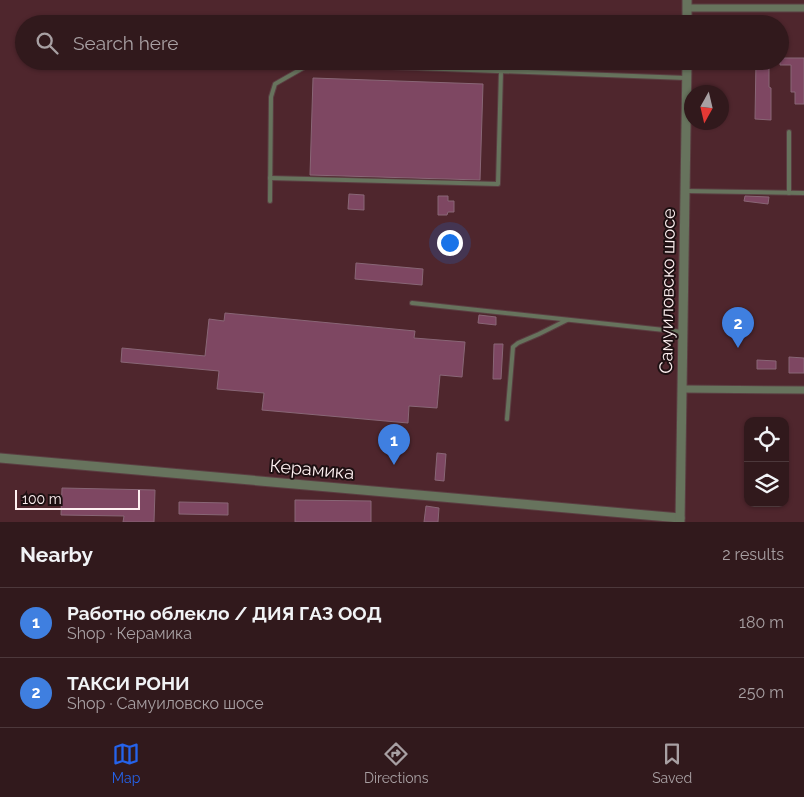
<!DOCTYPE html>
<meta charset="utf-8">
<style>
:root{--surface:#31191c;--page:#3d2629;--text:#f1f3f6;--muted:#a8a0a3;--line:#4c383b;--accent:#2563eb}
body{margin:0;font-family:Raleway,sans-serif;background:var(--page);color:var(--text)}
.controls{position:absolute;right:15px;bottom:15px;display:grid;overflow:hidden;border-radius:10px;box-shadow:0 1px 4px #0004}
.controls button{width:45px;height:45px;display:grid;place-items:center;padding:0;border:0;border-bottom:1px solid var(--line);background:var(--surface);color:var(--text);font:25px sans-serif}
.compass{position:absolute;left:684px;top:85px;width:45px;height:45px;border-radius:50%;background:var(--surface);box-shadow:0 1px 4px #0004;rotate:188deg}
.scale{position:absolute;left:15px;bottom:12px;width:125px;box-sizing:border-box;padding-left:5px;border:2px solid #fef0f1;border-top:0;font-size:14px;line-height:18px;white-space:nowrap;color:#fef0f1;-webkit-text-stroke:4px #1e1012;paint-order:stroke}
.you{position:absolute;left:449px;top:242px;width:18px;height:18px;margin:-12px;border:4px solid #fff;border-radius:50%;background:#1a73e8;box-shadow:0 0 0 8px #1a73e833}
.badge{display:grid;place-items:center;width:32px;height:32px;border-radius:50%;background:var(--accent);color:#fff;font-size:16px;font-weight:700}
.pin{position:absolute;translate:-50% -41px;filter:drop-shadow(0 1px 2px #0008)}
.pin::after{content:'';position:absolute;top:26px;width:18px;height:15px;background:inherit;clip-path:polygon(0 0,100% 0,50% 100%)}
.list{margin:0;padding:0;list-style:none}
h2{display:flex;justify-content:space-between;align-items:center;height:65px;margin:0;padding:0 20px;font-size:21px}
h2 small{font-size:16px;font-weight:400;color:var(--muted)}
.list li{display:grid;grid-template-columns:32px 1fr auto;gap:15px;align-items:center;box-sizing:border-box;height:70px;padding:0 20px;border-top:1px solid var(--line)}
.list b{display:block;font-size:19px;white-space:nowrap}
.list p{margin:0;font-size:16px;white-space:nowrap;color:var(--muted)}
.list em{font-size:16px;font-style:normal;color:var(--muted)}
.icon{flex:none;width:28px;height:28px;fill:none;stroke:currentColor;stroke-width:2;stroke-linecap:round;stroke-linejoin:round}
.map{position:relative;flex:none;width:804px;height:522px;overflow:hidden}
.search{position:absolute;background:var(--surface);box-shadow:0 1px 4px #0004;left:15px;right:15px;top:15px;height:55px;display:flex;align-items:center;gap:12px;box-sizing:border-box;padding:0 18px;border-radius:28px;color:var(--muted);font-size:19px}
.sheet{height:205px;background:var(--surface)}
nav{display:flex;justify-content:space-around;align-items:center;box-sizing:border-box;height:70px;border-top:1px solid var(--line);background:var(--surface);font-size:14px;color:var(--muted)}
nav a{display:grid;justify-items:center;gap:2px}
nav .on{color:var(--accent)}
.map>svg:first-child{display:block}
</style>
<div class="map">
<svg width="804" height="522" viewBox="0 0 804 522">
<rect width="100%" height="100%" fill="#412126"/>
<!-- built -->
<path fill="#4f262d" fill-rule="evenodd" d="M0,0H804V522H0ZM24,24H780V61H24ZM692,92H722V122H692ZM748,421H785V503H748Z"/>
<!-- building -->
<g fill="#7e4762" stroke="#896676">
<path d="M780,58H804V104H795V92H791V65H780Z"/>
<path d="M756,61H769V87L771,88V120L755,119Z"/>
<path d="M313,78L483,84L480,180L310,175Z"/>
<path d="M349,194L364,195V210L348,209Z"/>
<path d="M438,196H448V201H454V212H448L447,215H438Z"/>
<path d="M745,196L769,197L768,204L744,201Z"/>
<path d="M356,263L423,269L422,285L355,279Z"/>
<path d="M225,313L415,331L414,338L465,342L462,377L440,375L437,408L409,406L408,423L262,410L264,393L217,389L219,371L121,362L122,348L205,356L209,319L224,321Z"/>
<path d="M479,315L496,317V325L478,323Z"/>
<path d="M494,344H503L501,379H493Z"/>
<path d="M789,357L804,358V373H789Z"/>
<path d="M757,360L776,361V369H757Z"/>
<path d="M437,453L446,454L444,481L435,480Z"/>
<path d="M62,488L155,490L154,522H123L124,516L61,515Z"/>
<path d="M295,500L371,501V522H295Z"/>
<path d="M179,502L228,503V515L179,514Z"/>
<path d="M426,506L439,508L438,522H424Z"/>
</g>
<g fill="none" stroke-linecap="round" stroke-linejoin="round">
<!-- service casing -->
<g stroke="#5b3e42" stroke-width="6">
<g id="service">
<path d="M270,178L498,184L501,71"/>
<path d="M685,191L804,193"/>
<path d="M789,193V132"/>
<path d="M270,201L271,97L275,84L310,64L686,78"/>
<path d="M412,303L683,332"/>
<path d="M507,419L513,347L518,343L539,334L567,320"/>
</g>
</g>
<!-- minor casing -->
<g stroke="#5b3e42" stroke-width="9">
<g id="minor">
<path d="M687,8H804"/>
<path d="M682,389L804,390"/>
</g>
</g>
<!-- tertiary casing -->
<g stroke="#5b3e42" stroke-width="11">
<g id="tertiary">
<path d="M687,24V0"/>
<path d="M0,458L680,518"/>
<path d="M680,522L687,61"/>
</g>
</g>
<!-- service -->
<use href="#service" stroke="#67735d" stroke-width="4"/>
<!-- minor -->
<use href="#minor" stroke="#67735d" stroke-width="7"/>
<!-- tertiary -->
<use href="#tertiary" stroke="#67735d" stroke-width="9"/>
</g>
<g text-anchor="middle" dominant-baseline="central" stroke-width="4" stroke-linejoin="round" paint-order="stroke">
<!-- street labels -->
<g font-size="18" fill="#fef0f1" stroke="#1e1012">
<text transform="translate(667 291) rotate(-89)">Самуиловско шосе</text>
<text transform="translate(312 469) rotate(5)">Керамика</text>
</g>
</g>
</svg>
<div class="controls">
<button><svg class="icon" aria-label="locate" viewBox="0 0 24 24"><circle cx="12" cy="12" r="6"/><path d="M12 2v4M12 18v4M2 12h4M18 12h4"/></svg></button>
<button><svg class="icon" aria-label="layers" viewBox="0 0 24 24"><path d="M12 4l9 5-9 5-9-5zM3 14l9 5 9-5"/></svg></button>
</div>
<svg class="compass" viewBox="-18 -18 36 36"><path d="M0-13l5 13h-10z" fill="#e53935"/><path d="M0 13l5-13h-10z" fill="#a8a0a3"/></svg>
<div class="scale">100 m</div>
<div class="you"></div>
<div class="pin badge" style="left:394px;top:465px;background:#3f7fe0">1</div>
<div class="pin badge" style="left:738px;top:348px;background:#3f7fe0">2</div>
<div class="search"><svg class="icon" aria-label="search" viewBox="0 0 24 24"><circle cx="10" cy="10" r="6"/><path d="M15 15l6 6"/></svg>Search here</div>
</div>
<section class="sheet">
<h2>Nearby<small>2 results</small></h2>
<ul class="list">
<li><span class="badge" style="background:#3f7fe0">1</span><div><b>Работно облекло / ДИЯ ГАЗ ООД</b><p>Shop · Керамика</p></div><em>180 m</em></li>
<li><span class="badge" style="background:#3f7fe0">2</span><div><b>ТАКСИ РОНИ</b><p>Shop · Самуиловско шосе</p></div><em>250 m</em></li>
</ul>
</section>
<nav>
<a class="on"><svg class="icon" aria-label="map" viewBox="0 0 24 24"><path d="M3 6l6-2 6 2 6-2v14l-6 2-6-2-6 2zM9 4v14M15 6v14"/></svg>Map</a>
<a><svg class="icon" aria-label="directions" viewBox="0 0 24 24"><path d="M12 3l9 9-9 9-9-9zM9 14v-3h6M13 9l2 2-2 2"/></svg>Directions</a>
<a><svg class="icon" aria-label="saved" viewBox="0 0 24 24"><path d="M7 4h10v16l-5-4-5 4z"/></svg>Saved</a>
</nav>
